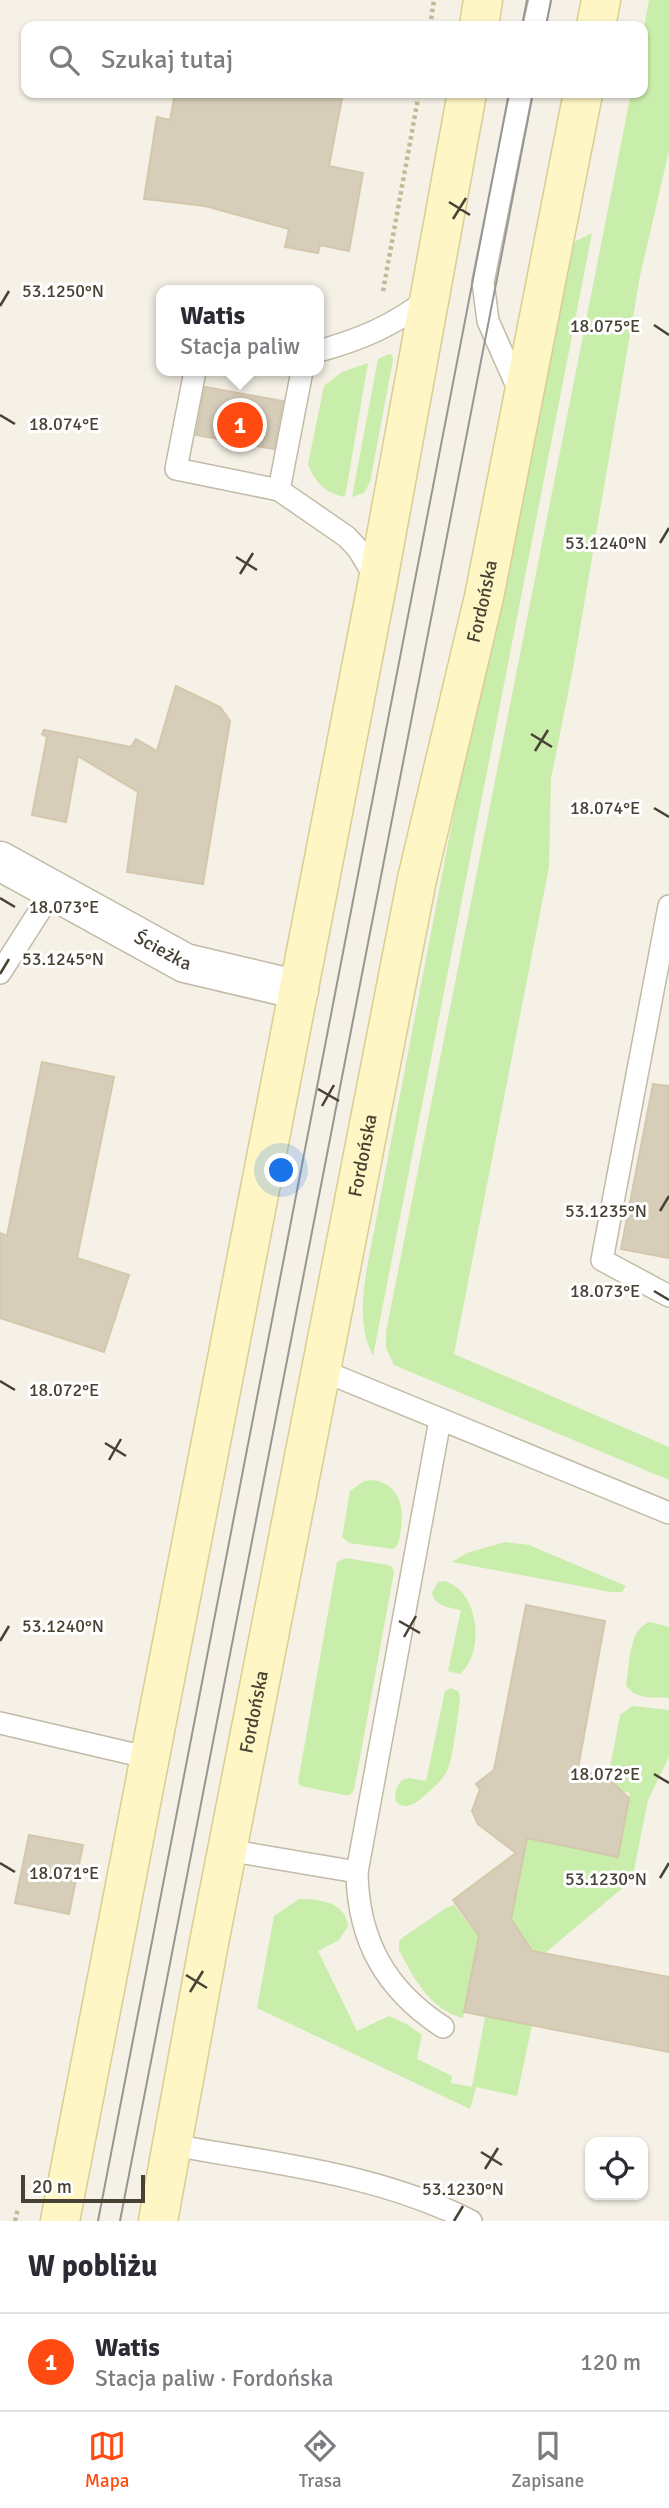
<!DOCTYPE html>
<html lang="pl">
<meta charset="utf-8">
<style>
:root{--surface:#fff;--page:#f7f7f7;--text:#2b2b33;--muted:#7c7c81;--line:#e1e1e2;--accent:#ff4b12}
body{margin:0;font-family:Signika,sans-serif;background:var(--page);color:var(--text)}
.controls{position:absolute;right:21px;bottom:21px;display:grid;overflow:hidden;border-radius:14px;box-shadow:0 2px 5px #0004}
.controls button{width:63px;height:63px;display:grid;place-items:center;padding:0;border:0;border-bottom:2px solid var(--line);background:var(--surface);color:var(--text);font:35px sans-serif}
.scale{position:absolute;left:21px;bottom:18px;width:124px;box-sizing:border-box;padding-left:7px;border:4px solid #484234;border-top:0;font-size:19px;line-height:24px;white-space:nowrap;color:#484234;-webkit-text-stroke:5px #fff;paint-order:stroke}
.you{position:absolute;left:282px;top:1171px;width:24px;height:24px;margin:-18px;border:5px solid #fff;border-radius:50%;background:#1a73e8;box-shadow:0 0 0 10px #1a73e833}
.badge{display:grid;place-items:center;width:46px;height:46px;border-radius:50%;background:var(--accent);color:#fff;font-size:23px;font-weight:700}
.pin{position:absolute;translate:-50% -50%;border:4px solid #fff;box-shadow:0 2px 7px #0006}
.popup{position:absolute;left:156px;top:285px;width:168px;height:91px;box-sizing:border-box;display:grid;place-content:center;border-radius:14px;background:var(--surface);filter:drop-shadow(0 2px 5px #0005);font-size:23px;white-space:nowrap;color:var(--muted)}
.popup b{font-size:26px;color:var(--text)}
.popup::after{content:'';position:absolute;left:50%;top:100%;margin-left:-14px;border:14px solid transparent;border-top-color:var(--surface)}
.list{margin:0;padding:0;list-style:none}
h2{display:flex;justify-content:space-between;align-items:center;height:91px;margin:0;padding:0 28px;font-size:30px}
h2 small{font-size:23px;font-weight:400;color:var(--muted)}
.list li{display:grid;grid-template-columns:46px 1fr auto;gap:21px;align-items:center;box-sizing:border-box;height:98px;padding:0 28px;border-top:2px solid var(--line)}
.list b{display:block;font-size:26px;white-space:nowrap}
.list p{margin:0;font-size:23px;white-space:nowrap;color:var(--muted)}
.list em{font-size:23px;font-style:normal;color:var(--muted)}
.icon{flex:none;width:38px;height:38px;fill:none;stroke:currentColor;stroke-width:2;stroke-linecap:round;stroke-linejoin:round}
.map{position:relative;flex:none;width:669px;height:2221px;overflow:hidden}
.search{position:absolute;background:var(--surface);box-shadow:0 2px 5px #0004;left:21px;right:21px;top:21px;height:77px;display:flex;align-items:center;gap:18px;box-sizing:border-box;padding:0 24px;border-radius:14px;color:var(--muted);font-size:26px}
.sheet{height:189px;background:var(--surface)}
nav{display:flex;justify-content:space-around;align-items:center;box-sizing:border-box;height:98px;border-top:2px solid var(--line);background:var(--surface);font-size:19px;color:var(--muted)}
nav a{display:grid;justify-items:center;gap:4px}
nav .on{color:var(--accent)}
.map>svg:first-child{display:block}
</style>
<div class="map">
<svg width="669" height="2221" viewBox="0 0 669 2221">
<rect width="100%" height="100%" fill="#f5f1e6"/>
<!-- green -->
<g fill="#c9edaa">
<path d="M649,0H669V151L640,276L574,663L551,779L549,867L454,1354L669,1447V1480L394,1365L386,1348V1332L631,93H643V33Z"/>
<path d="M592,233L373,1356C357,1324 363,1291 369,1257L559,263L570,244Z"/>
<path d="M389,354L392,355L393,360L370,482L364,493L352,497L378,359Z"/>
<path d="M368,363L345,497C326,493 315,483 308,464L324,386L342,372Z"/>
<path d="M374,1480C399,1485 404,1506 401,1528C400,1536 400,1543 394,1549L349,1543L342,1537L350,1491L364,1481Z"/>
<path d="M505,1542L529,1545L626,1586L622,1592H611L452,1562L467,1553Z"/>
<path d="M346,1558L388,1565L392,1567L394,1572L354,1790L350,1795H344L301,1786L298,1782L337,1562Z"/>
<path d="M444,1581C479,1590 486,1652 460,1674L448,1671L461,1610C448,1607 436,1607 432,1593L438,1582Z"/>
<path d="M650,1622L669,1627V1698C653,1697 635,1700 626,1685C630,1666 628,1628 650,1622Z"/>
<path d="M451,1688L459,1692L460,1700C457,1719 454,1755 447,1771C442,1781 432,1789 424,1796C419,1800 413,1806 405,1806C390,1805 395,1788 402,1780L409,1778L426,1781L445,1691Z"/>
<path d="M632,1706L669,1710V1757L648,1800L632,1880L545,1953L526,1950V1942L511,1919L527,1838L618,1856L630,1793L606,1788L620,1715Z"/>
<path d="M299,1899C319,1899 346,1902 348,1926L339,1940L318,1951L357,2031L389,2016L408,2025L422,2035L417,2059L452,2076L451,2083L472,2087L485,2017L532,2025L517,2096L476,2087L470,2109L257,2008L274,1916Z"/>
<path d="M454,1905L483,1942L478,1941L463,2018C430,2010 413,1977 399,1950V1941L402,1938L446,1908Z"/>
</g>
<!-- building -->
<g fill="#d7ceba" stroke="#d3c7ac" stroke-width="2">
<path d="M175,93H343L329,166L363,173L349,251L320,245L318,253L285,247L289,229L205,206L144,199L157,117L170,120Z"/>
<path d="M205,387L283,401L274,449L196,435Z"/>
<path d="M176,686L220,707L230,721L203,884L127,872L138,792L78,756L66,822L32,815L47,737L42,734L44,730L131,747L136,739L157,751Z"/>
<path d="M42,1062L114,1077L77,1258L129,1275L104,1352L0,1318V1233L7,1236Z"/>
<path d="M653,1084L669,1086V1258L621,1249Z"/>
<path d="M526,1605L605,1621L578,1768L611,1781L629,1798L618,1857L527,1838L511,1919L532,1951L669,1977V2052L464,2012L479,1936L453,1900L516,1853L478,1824L472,1811L480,1789L476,1784L494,1770Z"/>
<path d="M29,1835L83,1845L69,1914L15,1903Z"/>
</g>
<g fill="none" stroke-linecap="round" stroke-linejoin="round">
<!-- service casing -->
<g stroke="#c1baa7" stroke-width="24">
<g id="service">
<path d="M534,26L540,0"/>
<path d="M521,93L483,282L488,321L521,395"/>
<path d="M319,351C362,339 392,326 428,299"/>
<path d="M195,371L176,469L279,490L347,537L358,549L377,580"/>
<path d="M279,490L302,371"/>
<path d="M669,906L602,1260L669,1296"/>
<path d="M0,973L53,890"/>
<path d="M321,1370L669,1513"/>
<path d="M440,1420L357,1872C358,1941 386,1990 443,2027"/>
<path d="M0,1723L150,1758"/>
<path d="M227,1850L357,1872"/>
<path d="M172,2145C272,2163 379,2174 471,2221"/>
</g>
</g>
<!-- minor casing -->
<g stroke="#c1baa7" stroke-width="41">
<g id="minor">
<path id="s1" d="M0,861L185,963L299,990"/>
</g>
</g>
<!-- secondary casing -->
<g stroke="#d9cd91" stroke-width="41">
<g id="secondary">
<path d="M479,26L483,0"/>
<path d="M596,26L601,0"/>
<path d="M60,2221L378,580L467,93"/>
<path id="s2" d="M158,2221L208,1948L417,879L484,597L583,93"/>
</g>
</g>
<!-- path -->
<g stroke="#c4b897" stroke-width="4.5" stroke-dasharray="3.5 3.5" stroke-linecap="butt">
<path d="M430,26L434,0"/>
<path d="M383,291L419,93"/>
<path d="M15,2221L18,2208"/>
</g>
<!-- service -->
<use href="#service" stroke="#fff" stroke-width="21"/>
<!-- minor -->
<use href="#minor" stroke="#fff" stroke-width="38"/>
<!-- secondary -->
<use href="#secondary" stroke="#fff6c5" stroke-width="38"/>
<!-- tram -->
<g stroke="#969696" stroke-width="2">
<path d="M522,26L527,0"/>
<path d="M546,26L551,0"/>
<path d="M98,2221L509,93"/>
<path d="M120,2221L533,93"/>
</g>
</g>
<!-- ticks -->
<path fill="none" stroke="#484234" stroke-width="2.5" d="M449,202L470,215M453,219L466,198M0,306L9,291M654,325L669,335M0,415L15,424M660,543L669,528M236,557L257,570M240,574L253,553M531,734L552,747M535,751L548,730M654,808L669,817M0,898L15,907M0,974L9,959M318,1089L339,1101M322,1106L334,1085M660,1211L669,1196M654,1291L669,1300M0,1381L15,1390M105,1443L126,1456M109,1460L121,1439M399,1621L420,1633M404,1637L416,1616M0,1641L9,1626M654,1774L669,1783M0,1863L15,1872M660,1878L669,1863M186,1975L207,1988M190,1992L203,1971M481,2152L502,2165M485,2169L498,2148M454,2221L463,2206"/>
<g text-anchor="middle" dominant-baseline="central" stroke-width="6" stroke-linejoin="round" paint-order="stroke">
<!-- street labels -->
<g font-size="19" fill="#484234" stroke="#fff">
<text stroke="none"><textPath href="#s2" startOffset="1652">Fordońska</textPath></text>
<text stroke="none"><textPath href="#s1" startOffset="186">Ścieżka</textPath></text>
<text stroke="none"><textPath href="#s2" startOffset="1085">Fordońska</textPath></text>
<text stroke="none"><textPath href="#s2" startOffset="518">Fordońska</textPath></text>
</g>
</g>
<g font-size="18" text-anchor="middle" fill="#484234" stroke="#fff" stroke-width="6" stroke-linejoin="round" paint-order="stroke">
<text x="63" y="297">53.1250°N</text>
<text x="605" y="332">18.075°E</text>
<text x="64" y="430">18.074°E</text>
<text x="606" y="549">53.1240°N</text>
<text x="605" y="814">18.074°E</text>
<text x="64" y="913">18.073°E</text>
<text x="63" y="965">53.1245°N</text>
<text x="606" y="1217">53.1235°N</text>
<text x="605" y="1297">18.073°E</text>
<text x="64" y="1396">18.072°E</text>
<text x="63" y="1632">53.1240°N</text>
<text x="605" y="1780">18.072°E</text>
<text x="64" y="1879">18.071°E</text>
<text x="606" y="1885">53.1230°N</text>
<text x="463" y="2195">53.1230°N</text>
</g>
</svg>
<div class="controls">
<button><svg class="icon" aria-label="locate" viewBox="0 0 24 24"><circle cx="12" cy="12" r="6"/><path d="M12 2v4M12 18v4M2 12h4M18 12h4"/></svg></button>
</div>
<div class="scale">20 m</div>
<div class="you"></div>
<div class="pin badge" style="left:240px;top:425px">1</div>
<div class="popup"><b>Watis</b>Stacja paliw</div>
<div class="search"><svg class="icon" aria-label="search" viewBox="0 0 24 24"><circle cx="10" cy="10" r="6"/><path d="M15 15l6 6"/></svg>Szukaj tutaj</div>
</div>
<section class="sheet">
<h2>W pobliżu<small></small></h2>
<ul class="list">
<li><span class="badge">1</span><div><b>Watis</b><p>Stacja paliw · Fordońska</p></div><em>120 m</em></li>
</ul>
</section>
<nav>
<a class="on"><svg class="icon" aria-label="map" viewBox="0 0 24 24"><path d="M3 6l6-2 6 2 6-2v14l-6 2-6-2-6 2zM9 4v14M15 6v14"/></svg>Mapa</a>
<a><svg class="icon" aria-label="directions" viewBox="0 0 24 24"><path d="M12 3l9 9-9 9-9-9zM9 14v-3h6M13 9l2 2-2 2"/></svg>Trasa</a>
<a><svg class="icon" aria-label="saved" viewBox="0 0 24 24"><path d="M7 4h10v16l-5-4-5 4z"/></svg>Zapisane</a>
</nav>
